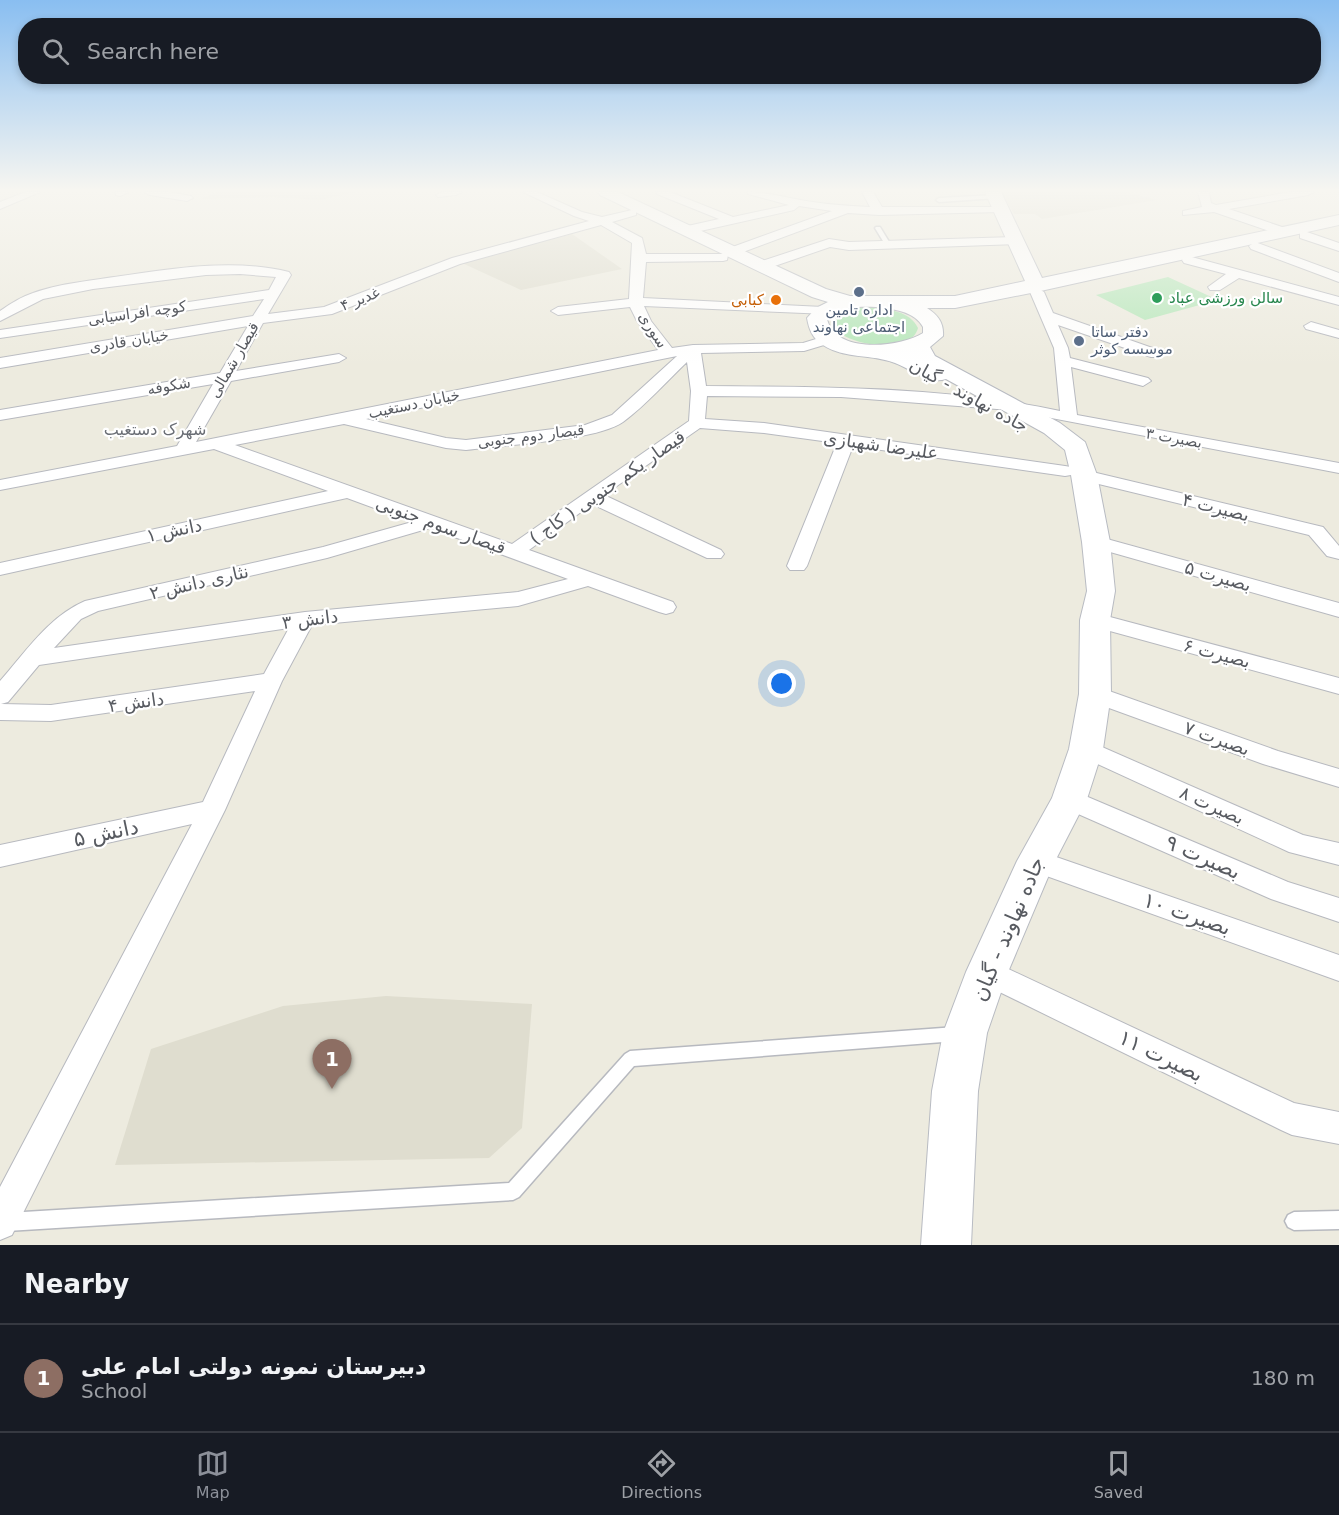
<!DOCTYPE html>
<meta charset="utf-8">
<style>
:root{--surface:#171b24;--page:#20242c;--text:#f1f3f6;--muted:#9ea1a6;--line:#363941;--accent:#8c9099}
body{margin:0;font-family:"DejaVu Sans",Cairo,sans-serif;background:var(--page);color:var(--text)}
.you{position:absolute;left:782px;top:684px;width:21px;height:21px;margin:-15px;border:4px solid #fff;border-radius:50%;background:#1a73e8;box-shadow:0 0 0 9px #1a73e833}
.badge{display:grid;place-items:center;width:39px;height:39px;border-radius:50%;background:var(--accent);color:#fff;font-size:20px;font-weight:700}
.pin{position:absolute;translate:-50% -50px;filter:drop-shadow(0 2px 3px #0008)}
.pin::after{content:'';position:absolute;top:32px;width:21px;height:18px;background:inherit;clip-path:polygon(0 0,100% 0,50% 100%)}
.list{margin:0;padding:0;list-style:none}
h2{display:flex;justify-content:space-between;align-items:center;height:78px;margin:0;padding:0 24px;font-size:26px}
h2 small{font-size:20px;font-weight:400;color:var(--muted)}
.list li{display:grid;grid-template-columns:39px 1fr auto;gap:18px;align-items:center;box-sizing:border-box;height:108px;padding:0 24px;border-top:2px solid var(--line)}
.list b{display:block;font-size:22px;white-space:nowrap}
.list p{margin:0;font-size:20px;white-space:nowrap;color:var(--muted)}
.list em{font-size:20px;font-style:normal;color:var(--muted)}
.icon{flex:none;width:33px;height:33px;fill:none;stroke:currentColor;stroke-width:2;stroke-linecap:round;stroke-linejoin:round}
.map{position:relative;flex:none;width:1339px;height:1245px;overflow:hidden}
.search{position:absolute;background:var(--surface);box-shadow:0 3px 9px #0003;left:18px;right:18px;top:18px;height:66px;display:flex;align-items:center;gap:15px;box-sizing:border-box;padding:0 21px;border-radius:24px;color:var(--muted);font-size:22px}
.sheet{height:186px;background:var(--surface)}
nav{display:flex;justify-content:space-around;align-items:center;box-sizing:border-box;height:84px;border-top:2px solid var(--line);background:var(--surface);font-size:16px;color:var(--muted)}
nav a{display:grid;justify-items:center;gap:3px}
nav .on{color:var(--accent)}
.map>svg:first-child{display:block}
</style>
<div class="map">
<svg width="1339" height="1245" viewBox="0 0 1339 1245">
<rect width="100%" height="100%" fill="#edebdf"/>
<!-- education -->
<g fill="#dfddcf">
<path d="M217,192H356L320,200L274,197L201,199Z"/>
<path d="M1001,192H1126L1157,200L1042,219L1035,214H1014Z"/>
<path d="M572,234L622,269L521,290L462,263Z"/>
<path d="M386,996L532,1004L522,1128L489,1158L115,1165L151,1049L283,1006Z"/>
</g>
<!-- green -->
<g fill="#b8e7bb">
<path d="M1168,277L1218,300L1145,320L1096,295Z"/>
<path d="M871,307C888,309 910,311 918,328C911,356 846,346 832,326C833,308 857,308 871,307Z"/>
</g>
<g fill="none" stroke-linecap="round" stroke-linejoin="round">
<!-- lane casing -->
<g stroke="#b7b9bf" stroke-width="3">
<g id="lane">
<path d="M995,195L998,197L997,198L939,202L936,200L939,198Z"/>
<path d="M876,227H880L891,245L890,246H886L875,228Z"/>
<path d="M956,1027L961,1029L964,1034L961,1039L956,1041L634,1066L519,1197L513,1200L7,1231L0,1226L1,1216L7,1213L509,1183L625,1054L630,1051Z"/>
<path d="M1339,1211V1229L1294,1230L1288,1227L1285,1221L1288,1215L1294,1212Z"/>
</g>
</g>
<!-- street casing -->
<g stroke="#b7b9bf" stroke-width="2">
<g id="street">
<path d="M25,192H40L0,209V202Z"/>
<path d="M115,192H129L120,196L116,195Z"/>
<path d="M144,192H169L191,196L193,198L187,201L150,195Z"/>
<path d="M442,192H462L456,195L438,197L436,195Z"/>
<path d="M523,192H537L582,212L602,217L632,210L636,211V215L612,222L642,238L646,254H726L727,249L832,211L799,206L794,210L687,234L681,230L683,227L719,219L657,194L656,192H670L733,217L789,205L748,194L747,192C769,192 791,199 813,202C832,205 851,206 870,207L862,192H873L882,207H1005V211L1001,212L879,215L848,213L735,255H728L727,260L723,261L646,262L643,298L823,307L830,311L828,314L644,306L651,321L672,348L693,345L803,343L829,335L836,339L834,342L804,351L701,353L706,386C824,387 945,386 1060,411L1054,348L1030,292L1037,288L1044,292L1053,313L1161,351L1163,354L1161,357H1151L1058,325L1068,348L1070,358L1148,378L1151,381L1143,386L1071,367L1077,415L1339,463V473L1010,410L841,397L707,396L705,419L764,423L1065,466L1071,467L1074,471L1071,475L1065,476L853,446L807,566L804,570H790L787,566L837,443L764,433L700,428L604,495L721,550L724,554L721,558H707L592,504L529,550L673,602L676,607L673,612L666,614L659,612L588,586L518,606L312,625L282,681L225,810L12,1235L0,1240V1187L192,824L0,867V845L203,802L255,691L51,721L0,720V681C25,653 48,617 85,601L323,547L412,522L347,498L0,575V563L328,491L214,449L0,490V480L177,446L213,384L0,420V410L220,373L248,326L0,368V358L253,316L264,299L0,338V330L269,290L276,277L240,274L206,275L93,289L43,299L0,321V311C10,304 21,297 33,293C58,284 87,281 114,277C170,269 233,258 289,272L291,275L268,314L324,307L452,258L589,221L574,216ZM601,225L632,243L629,299L558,307L551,311L558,315L630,307L637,321L658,350L196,442L231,381L339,362L346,358L339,354L236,371L263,323L332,314L460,264ZM677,356L612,415L585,425L466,440L446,438L366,419ZM687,362L691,391L689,421L512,544L235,445L344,424L446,448L466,450C502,445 596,441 623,422C646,405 667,381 687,362ZM430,528L568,579L518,592L305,612L54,648L81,619L98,611L327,558ZM289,628L264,674L51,705L1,704L8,702L39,665Z"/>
<path d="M1198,192H1209L1211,203L1216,205L1290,192H1314L1308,195L1229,209L1288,229V235L1284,236L1214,212L1183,215V211L1202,207Z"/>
<path d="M1304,231L1339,243V251L1300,238V232Z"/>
<path d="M1015,237L1021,241L1019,244L849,250L830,247L766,269H756L755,266L756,263L829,239L849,242Z"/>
<path d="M1255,242L1339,273V282L1251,249L1249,246Z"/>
<path d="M1188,256L1339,297V305L1239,278L1220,290H1210L1208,287L1226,274L1184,263L1182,260L1184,257Z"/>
<path d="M1311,322L1339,330V338L1306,329L1304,326Z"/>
<path d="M1084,470L1323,527L1339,546V559L1327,556L1309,535L1078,479L1075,475L1078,471Z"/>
<path d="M1096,536L1339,603V617L1089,546L1086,542L1089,538Z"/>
<path d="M1095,613L1339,678V694L1088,625L1085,620L1088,615Z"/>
<path d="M1095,686L1278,751L1339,769V787L1263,764L1087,700L1084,694L1087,688Z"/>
<path d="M1086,740L1303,835L1339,843V865L1289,852L1078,755L1074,749L1078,743Z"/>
<path d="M1069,789L1288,882L1339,898V922L1271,899L1060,806L1056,799L1060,792Z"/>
<path d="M1036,850L1339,955V981L1027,869L1023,861L1027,853Z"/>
<path d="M987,959L1294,1103L1339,1112V1144L1292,1135L1281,1130L977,981L972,972L977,963Z"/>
</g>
</g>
<!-- secondary casing -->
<g stroke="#b8bbc2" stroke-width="2">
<path id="secondary" d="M598,192H618L826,289L850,296H955L1025,281L985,192H1001L1042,278L1339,215V225L1036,292L955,308H927C938,315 944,323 943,336L930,347L935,356L1060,423L1085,442L1097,475L1110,542L1115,591L1110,620L1111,694L1103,749L1087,799L1054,863L1008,972L987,1033L978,1091L971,1245H921L932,1091L943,1033L966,972L1017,861L1052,798L1069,749L1079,694L1080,620L1087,591L1082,542L1071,475L1065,450L1044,433L946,379C929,385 911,369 895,363C872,354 844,359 823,345C812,338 809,329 807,318L816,308L828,302L812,297L600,195ZM876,307C892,309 915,311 923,327V333C899,348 835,354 827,319C842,307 858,306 876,307Z"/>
</g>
<!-- lane -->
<use href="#lane" fill="#fff" fill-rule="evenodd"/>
<!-- street -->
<use href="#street" fill="#fff" fill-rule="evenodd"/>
<!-- secondary -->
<use href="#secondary" fill="#fff" fill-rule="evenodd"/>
</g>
<!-- sky -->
<linearGradient id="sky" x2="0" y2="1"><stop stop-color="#89bef1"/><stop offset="0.52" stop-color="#f7f6f1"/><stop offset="1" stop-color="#f7f6f1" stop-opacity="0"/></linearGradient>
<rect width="1339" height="366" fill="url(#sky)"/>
<!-- markers -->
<g fill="#5c6f8a" stroke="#fff" stroke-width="2">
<circle cx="859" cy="292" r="6"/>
<circle cx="1079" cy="341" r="6"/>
</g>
<circle fill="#2e9e5b" stroke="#fff" stroke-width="2" cx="1157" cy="298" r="6"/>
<circle fill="#e8710a" stroke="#fff" stroke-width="2" cx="776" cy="300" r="6"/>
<g text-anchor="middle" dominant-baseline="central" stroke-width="4.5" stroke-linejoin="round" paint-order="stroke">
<!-- far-leisure labels -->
<g font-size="15" fill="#27864d" stroke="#fff" text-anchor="start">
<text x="1169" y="298">سالن ورزشی عباد</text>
</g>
<!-- far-street labels -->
<g font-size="15" fill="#585b61" stroke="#fff">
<text transform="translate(360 299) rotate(-21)">غدیر ۴</text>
<text transform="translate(137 313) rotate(-8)">کوچه افراسیابی</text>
<text transform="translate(653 330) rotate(57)">سوری</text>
<text transform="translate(129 341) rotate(-9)">خیابان قادری</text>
<text transform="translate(234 360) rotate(-60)">قیصار شمالی</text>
<text transform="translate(169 386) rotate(-10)">شکوفه</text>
<text transform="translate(414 404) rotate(-12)">خیابان دستغیب</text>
<text transform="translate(531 436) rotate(-7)">قیصار دوم جنوبی</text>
<text transform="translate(1174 438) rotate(10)">بصیرت ۳</text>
</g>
<!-- far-food labels -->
<g font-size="15" fill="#c56008" stroke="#fff" text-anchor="end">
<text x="764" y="300">کبابی</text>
</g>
<!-- far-service labels -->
<g font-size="15" fill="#4e5e75" stroke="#fff">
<text x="859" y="310">اداره تامین<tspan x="859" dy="17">اجتماعی نهاوند</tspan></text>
<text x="1091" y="332" text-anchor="start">دفتر ساتا<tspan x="1091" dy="17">موسسه کوثر</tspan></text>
</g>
<!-- far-neighbourhood labels -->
<g font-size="16" fill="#696d74" stroke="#fff">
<text x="155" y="429">شهرک دستغیب</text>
</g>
<!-- street labels -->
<g font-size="18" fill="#585b61" stroke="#fff">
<text transform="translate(969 395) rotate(29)">جاده نهاوند - گیان</text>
<text transform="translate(881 445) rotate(8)">علیرضا شهبازی</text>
<text transform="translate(607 487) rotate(-35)">قیصار یکم جنوبی ( کاج )</text>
<text transform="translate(1216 507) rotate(14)">بصیرت ۴</text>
<text transform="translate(441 525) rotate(20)">قیصار سوم جنوبی</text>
<text transform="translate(174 530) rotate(-12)">دانش ۱</text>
<text transform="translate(1218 576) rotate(16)">بصیرت ۵</text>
<text transform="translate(199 582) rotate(-13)">نثاری دانش ۲</text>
<text transform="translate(310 619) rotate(-7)">دانش ۳</text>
<text transform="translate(1217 653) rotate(15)">بصیرت ۶</text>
<text transform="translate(136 702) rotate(-8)">دانش ۴</text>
<text transform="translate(1217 738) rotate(20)">بصیرت ۷</text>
<text transform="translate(1212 805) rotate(24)">بصیرت ۸</text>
</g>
<!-- near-street labels -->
<g font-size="21" fill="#585b61" stroke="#fff">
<text transform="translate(106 833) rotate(-12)">دانش ۵</text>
<text transform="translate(1203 857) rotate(24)">بصیرت ۹</text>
<text transform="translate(1187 914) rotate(19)">بصیرت ۱۰</text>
<text transform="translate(1008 929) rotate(-67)">جاده نهاوند - گیان</text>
<text transform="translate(1161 1056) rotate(26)">بصیرت ۱۱</text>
</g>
</g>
</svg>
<div class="you"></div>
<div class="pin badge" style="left:332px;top:1089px;background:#8d6e63">1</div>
<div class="search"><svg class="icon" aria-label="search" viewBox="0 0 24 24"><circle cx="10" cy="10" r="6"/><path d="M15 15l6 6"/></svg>Search here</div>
</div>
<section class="sheet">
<h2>Nearby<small></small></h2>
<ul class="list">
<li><span class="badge" style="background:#8d6e63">1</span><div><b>دبیرستان نمونه دولتی امام علی</b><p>School</p></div><em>180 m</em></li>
</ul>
</section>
<nav>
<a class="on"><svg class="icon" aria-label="map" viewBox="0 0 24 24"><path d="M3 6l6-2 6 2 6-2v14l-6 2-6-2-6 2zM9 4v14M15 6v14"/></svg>Map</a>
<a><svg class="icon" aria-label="directions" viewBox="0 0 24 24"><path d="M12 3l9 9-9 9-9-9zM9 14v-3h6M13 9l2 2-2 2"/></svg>Directions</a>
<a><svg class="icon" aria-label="saved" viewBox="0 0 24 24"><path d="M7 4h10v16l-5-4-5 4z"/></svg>Saved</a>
</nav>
